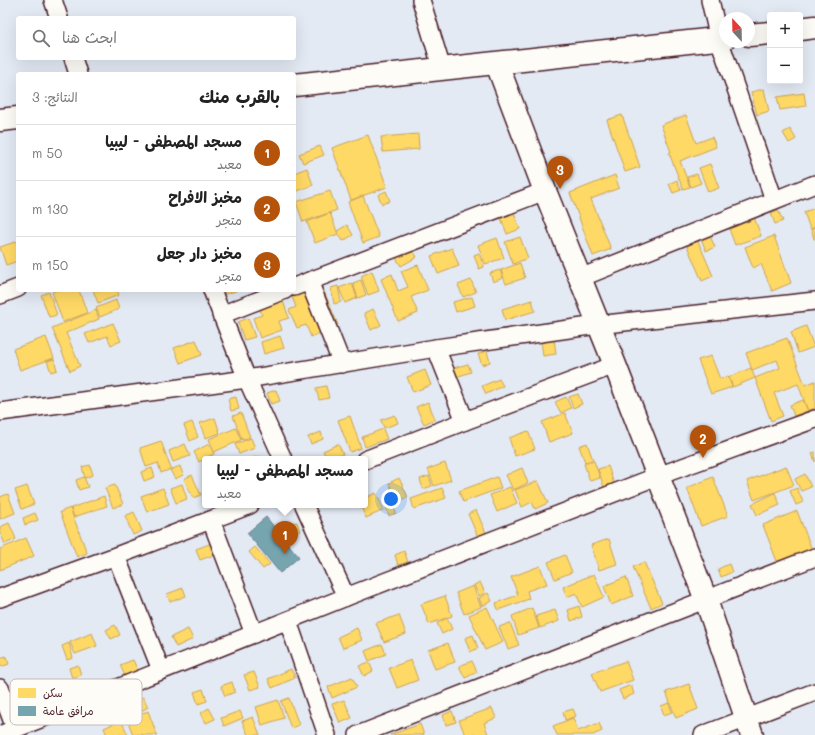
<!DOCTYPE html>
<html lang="ar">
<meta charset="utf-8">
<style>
:root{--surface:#fff;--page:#f6f6f6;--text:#222;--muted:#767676;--line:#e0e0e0;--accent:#b45309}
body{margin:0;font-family:Mali,"Playpen Sans Arabic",sans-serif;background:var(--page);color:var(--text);direction:rtl}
.controls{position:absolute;right:12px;top:12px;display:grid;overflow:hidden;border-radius:4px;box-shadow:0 4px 16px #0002}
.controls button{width:36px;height:36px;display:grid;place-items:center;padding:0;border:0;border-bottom:1px solid var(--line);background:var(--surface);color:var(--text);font:20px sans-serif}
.compass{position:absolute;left:719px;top:12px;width:36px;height:36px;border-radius:50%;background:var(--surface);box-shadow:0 4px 16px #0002;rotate:338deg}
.you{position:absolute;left:391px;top:499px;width:14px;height:14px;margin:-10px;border:3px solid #fff;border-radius:50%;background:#1a73e8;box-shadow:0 0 0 6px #1a73e833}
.badge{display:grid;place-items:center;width:26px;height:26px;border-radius:50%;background:var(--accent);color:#fff;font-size:13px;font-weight:700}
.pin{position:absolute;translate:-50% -33px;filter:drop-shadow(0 1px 2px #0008)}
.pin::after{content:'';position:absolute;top:21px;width:14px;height:12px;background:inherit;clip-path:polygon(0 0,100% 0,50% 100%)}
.popup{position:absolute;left:202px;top:456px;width:166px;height:52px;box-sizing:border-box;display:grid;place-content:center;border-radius:4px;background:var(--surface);filter:drop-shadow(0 1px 3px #0005);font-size:13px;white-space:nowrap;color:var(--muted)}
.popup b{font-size:15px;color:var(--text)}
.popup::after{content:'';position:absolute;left:50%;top:100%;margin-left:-8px;border:8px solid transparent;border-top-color:var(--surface)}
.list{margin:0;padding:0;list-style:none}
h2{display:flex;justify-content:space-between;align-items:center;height:52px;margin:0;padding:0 16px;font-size:17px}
h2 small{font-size:13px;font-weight:400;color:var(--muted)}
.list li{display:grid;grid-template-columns:26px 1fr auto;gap:12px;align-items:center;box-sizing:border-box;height:56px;padding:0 16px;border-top:1px solid var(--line)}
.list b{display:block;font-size:15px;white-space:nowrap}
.list p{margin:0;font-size:13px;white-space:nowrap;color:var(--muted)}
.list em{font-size:13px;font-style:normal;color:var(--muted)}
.icon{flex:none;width:22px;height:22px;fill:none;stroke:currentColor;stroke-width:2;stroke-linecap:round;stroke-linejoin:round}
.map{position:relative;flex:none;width:815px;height:735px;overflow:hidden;direction:ltr}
.search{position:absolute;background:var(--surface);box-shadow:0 4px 16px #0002;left:16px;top:16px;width:280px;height:44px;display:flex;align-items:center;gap:10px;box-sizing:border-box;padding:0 14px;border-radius:4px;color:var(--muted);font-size:15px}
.panel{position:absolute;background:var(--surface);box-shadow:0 4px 16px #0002;left:16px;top:72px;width:280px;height:220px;border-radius:4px;direction:rtl}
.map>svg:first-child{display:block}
</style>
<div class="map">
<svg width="815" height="735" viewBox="0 0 815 735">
<rect width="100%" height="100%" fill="#e3eaf4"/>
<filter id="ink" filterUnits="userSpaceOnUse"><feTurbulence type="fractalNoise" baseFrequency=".025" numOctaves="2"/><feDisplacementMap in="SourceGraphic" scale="8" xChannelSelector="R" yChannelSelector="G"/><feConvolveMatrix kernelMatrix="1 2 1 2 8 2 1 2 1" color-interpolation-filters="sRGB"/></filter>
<g filter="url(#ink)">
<!-- homes -->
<g fill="#ffd966" stroke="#c9a154">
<path d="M764,89L769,111L757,115L751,92Z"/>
<path d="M804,93L806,106L780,110L777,97Z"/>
<path d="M622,115L640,167L625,172L607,120Z"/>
<path d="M686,115L696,143L712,137L716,147L680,161L690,187L683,189L669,153L671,152L661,125Z"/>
<path d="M790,129L796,139L789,143L783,133Z"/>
<path d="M418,134L419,149L383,152L381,137Z"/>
<path d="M368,135L387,187L351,200L332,148Z"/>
<path d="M320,146L324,155L303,163L299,154Z"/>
<path d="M710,164L719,188L708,192L699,168Z"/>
<path d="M307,168L313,185L295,192L294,173Z"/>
<path d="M697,174L701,183L691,187L687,177Z"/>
<path d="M615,175L619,188L591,199L611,249L593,256L570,193Z"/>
<path d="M677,180L681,190L673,193L669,184Z"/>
<path d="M330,191L337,210L303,222L296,202Z"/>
<path d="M386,191L390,201L382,204L378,195Z"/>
<path d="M363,196L379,237L363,243L348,202Z"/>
<path d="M512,208L520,229L507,234L499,213Z"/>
<path d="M815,208V227L810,229L804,212Z"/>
<path d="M778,210L783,221L775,224L771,213Z"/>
<path d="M330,213L338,234L315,243L307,222Z"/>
<path d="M754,217L761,236L735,245L728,226Z"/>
<path d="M347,225L353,235L343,241L337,231Z"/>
<path d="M815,228V239H814L811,229Z"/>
<path d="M709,234L715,247L706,251L701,238Z"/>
<path d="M774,236L791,283L772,291L761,264L753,268L745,247Z"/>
<path d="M520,237L528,258L513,264L505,242Z"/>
<path d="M497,238L504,258L485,264L478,245Z"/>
<path d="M18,241V261L6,265L0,247Z"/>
<path d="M698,241L713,276L702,281L687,246Z"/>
<path d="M452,248L459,266L438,274L431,256Z"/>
<path d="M412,249L417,257L401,266L396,258Z"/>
<path d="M479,253L484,267L479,269L474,255Z"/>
<path d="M520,263L525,278L506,284L501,270Z"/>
<path d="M418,265L428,290L411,297L418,313L398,321L381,279L392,274L398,291L408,287L401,271Z"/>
<path d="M500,270L503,278L493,282L490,273Z"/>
<path d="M372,271L379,291L368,295L361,276Z"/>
<path d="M361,280L366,295L358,298L353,283Z"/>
<path d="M471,280L476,292L463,297L458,285Z"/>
<path d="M352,283L357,298L345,303L339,288Z"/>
<path d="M321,284L338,325L311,337L306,325L297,328L289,310L296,307L292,297Z"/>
<path d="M338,286L341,302L334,304L331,288Z"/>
<path d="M58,290H79L87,313L63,322L52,292Z"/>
<path d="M93,290H117L119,295L98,303Z"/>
<path d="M224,290H236V291L225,294Z"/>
<path d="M49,292L57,315L49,317L41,295Z"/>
<path d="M472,297L475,306L456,312L453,302Z"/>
<path d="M282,298L289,318L279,321L282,330L260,338L253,318L262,315L259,307Z"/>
<path d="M116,300L119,309L100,317L96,308Z"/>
<path d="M532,300L535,311L505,320L502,309Z"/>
<path d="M373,309L381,325L371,330L364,313Z"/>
<path d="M96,310L99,319L66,333L80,366L70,371L52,328Z"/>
<path d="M248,318L255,337L244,340L238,322Z"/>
<path d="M113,323L121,341L111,345L107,336L89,343L85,334Z"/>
<path d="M806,326L814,347L798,353L791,332Z"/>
<path d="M553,331L556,354L543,356L540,333Z"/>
<path d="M280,336L284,348L264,354L261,342Z"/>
<path d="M46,337L54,358L20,370L13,349Z"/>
<path d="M787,338L805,385L815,381V408L808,411L798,384L774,393L783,416L771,421L755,378L780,368L777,360L752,370L746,353Z"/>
<path d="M196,340L202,355L180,363L174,348Z"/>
<path d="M487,351L490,362L482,365L478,354Z"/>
<path d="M711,356L720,379L728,376L732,387L711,394L698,360Z"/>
<path d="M54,359L57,370L51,372L47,361Z"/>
<path d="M468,364L471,372L453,378L450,369Z"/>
<path d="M751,368L755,378L733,387L729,377Z"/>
<path d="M425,370L431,385L413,392L407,377Z"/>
<path d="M499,379L503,386L486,394L482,386Z"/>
<path d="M326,386L329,398L319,400L316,388Z"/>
<path d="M276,390L280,401L271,404L267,393Z"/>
<path d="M578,394L582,404L573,408L569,397Z"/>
<path d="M236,397L239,409L231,411L228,399Z"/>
<path d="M566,397L571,408L561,413L555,402Z"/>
<path d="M803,400L808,411L794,416L790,405Z"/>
<path d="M428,402L435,419L424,424L416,407Z"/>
<path d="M241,413L250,437L242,440L233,416Z"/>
<path d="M565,413L573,433L549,442L542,422Z"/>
<path d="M395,415L398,423L384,428L381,420Z"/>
<path d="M350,416L361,448L350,452L338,420Z"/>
<path d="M215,418L220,433L205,438L200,423Z"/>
<path d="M192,422L198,437L190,441L184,425Z"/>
<path d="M236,428L241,440L214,452L209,439Z"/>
<path d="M383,429L387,439L365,447L362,437Z"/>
<path d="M528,431L535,449L515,456L509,438Z"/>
<path d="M321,432L323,439L311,444L308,437Z"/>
<path d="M251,438L255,448L239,454L235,444Z"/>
<path d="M161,441L171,469L161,473L158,463L146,467L140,448Z"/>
<path d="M587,443L593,460L585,462L579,446Z"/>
<path d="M185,444L190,456L173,462L169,451Z"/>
<path d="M209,444L214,454L199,462L194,452Z"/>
<path d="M338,444L343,454L333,459H327L323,451Z"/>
<path d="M815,452V462L812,453Z"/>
<path d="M259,456L260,459H251Z"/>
<path d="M594,461L600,478L590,481L584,464Z"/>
<path d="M445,463L451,480L434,486L428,469Z"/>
<path d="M90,465L93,475L85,478L82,467Z"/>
<path d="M180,466L183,475L175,479L170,470Z"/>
<path d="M608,466L615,487L605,491L598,469Z"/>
<path d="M786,466L794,485L754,500L747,481Z"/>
<path d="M152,468L155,477L144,481L141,472Z"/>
<path d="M522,468L528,483L513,490L506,475Z"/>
<path d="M805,474L811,487L801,491L795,479Z"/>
<path d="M192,475L201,495L193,498L184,479Z"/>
<path d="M429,476L432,486L423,489L420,479Z"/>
<path d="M84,477L88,487L79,490L76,480Z"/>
<path d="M497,477L501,488L463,502L459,491Z"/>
<path d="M713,477L728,516L701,526L687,488Z"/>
<path d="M399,478L408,497L397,502L389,483Z"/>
<path d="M538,481L548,503L535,509L532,502L522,507L515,490Z"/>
<path d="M182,484L187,499L176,503L170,488Z"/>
<path d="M115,485L123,504L113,508L105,488Z"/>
<path d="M27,486L34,504L22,509L15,490Z"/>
<path d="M510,487L517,503L497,512L490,495Z"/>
<path d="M163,488L169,504L147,512L141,496Z"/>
<path d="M442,488L446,498L414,509L411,499Z"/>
<path d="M797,488L803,502L796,505L790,491Z"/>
<path d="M376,493L384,510L366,518L360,505H365V498Z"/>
<path d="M775,493L780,505L757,515L752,504Z"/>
<path d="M8,494L15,513L0,519V497Z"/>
<path d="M104,496L107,506L74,517L71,508Z"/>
<path d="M391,499L396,513L389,516L384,502Z"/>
<path d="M70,508L87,553L77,557L60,512Z"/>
<path d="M476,510L486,533L478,537L468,514Z"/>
<path d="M797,511L812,550L778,564L763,525Z"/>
<path d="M134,512L142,531L133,535L125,516Z"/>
<path d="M35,513L38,520L25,525L23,518Z"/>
<path d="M297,522L300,531L293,534L289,524Z"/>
<path d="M9,523L16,539L5,544L0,533V527Z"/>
<path d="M26,538L34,556L0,570V549Z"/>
<path d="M609,539L617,564L599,570L591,545Z"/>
<path d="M212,543L216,554L200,560L196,549Z"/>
<path d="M255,547L270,564L263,569L249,552Z"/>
<path d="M404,551L408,562L398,565L395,555Z"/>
<path d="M565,555L572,572L555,579L548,562Z"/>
<path d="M644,562L662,603L651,608L633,567Z"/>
<path d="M729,564L732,572L721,577L718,569Z"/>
<path d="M540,566L547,584L527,591L529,599L498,610L496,603L518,595L511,577Z"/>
<path d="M594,574L604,597L582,607L576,593L567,597L563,587Z"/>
<path d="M626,577L633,596L611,605L604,586Z"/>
<path d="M480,582L485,593L479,596L474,585Z"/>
<path d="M473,586L481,607L464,614L456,593Z"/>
<path d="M183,588L186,596L170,602L167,594Z"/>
<path d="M488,593L492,601L482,606L479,598Z"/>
<path d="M445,596L452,616L429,624L421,604Z"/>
<path d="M579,606L582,617L571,621L568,610Z"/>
<path d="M487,607L503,642L485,650L469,615Z"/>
<path d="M532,608L539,628L518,635L512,616Z"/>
<path d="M555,610L559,621L540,628L536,616Z"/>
<path d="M399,615L406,634L384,642L376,623Z"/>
<path d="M447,618L452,629L442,634L437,623Z"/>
<path d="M510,623L519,645L508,649L499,627Z"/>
<path d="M115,625L120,635L111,639L106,630Z"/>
<path d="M357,628L362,640L343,648L338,637Z"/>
<path d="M188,629L193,639L176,647L171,637Z"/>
<path d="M92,633L97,646L75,654L70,642Z"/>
<path d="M473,635L478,648L470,652L465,638Z"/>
<path d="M69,643L73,658L67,660L62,646Z"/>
<path d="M448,643L455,662L435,669L428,650Z"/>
<path d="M382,644L386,654L369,661L365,651Z"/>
<path d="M6,656L9,664L0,667V658Z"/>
<path d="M133,660L138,671L125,676L120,665Z"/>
<path d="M411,660L418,680L397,688L389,668Z"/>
<path d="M472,661L477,672L465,678L459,666Z"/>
<path d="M626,661L633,680L600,692L592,673Z"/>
<path d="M369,662L373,671L364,676L359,666Z"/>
<path d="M78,665L81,675L72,678L69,668Z"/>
<path d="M291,669L295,678L272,688L268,679Z"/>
<path d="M254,672L260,687L250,690L244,675Z"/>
<path d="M352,677L357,687L332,698L328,687Z"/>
<path d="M232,682L235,692L225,696L221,686Z"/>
<path d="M689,684L698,709L676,718L666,692Z"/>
<path d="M631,685L634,694L623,699L619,690Z"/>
<path d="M203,689L207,701L198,704L194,692Z"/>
<path d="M143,697L148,707L141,711L136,701Z"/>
<path d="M289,698L299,725L291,728L281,701Z"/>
<path d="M278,700L284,718L262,725L256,707Z"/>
<path d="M344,700L352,718L340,723L332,704Z"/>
<path d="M669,703L672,712L664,715L661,706Z"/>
<path d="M209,708L215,719L206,723L201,713Z"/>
<path d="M492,708L496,718L484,723L488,734L465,735L459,720Z"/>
<path d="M573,709L576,716L565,720L563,712Z"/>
<path d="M148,711L157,735H142V734L133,735L127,719Z"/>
<path d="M240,711L243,718L224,726L221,718Z"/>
<path d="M452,711L456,722L446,725L443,715Z"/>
<path d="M253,717L260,735H248L242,721Z"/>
<path d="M573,718L578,731L599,723L602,731L593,735H557L553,726Z"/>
<path d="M121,720L128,735H107L104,728Z"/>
<path d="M420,724L424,735H390Z"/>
</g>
<!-- public -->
<path fill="#76a5af" stroke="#697d87" d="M266,517L299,557L280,573L247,533Z"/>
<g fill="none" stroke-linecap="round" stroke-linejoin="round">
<!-- street casing -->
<g stroke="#4a1f2b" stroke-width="20">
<g id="street">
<path d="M53,0L59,18"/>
<path d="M421,0L442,69"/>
<path d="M710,0L719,39L774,200"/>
<path d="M73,58L78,74"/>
<path d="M580,278L815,184"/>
<path d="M309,281L342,364"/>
<path d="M294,287L545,191"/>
<path d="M212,290L247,379L283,459"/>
<path d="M0,295L18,288"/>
<path d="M221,315L285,290"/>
<path d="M436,348L465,421"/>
<path d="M0,412L247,379L436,348L597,325L815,301"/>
<path d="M365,460L465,421L615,365"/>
<path d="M304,505L346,597"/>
<path d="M211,520L254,634"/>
<path d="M116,556L161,670"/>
<path d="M0,598L116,556L250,505"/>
<path d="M288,621L327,735"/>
<path d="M0,688L15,728"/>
<path d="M0,735L346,597L658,476L815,419"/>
<path d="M358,735L815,557"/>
<path d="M703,735L815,692"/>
</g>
</g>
<!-- secondary casing -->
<g stroke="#4a1f2b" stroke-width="25">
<path id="secondary" d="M497,64L545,191L615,365L706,600L752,735"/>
</g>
<!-- highway casing -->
<g stroke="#4a1f2b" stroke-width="25">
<g id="highway">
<path d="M800,29L815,27"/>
<path d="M749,35L770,33"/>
<path d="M294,85L725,38"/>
<path d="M0,120L18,118"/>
</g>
</g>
<!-- street -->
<use href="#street" stroke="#fdfcf7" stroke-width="17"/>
<!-- secondary -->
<use href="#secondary" stroke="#fdfcf7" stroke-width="22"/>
<!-- highway -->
<use href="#highway" stroke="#fdfcf7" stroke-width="22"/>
</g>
</g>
<!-- legend -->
<rect x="10" y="679" width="132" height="46" rx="6" fill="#fdfcf7" stroke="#c7baba" stroke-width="1"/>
<rect x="18" y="688" width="18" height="10" fill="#ffd966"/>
<rect x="18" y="706" width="18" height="10" fill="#76a5af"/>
<g font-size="11" fill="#4a1f2b">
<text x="43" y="697">سكن</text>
<text x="43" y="715">مرافق عامة</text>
</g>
</svg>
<div class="controls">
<button>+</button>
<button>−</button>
</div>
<svg class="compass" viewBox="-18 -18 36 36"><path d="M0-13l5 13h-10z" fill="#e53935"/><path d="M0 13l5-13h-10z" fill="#767676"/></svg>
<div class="you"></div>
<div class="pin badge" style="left:285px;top:554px">1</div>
<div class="popup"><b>مسجد المصطفى - ليبيا</b>معبد</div>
<div class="pin badge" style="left:703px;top:458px">2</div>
<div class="pin badge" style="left:560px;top:189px">3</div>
<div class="search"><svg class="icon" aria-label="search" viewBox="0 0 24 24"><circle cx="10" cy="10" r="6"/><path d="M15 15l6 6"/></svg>ابحث هنا</div>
<section class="panel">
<h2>بالقرب منك<small>النتائج: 3</small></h2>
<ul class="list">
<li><span class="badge">1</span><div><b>مسجد المصطفى - ليبيا</b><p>معبد</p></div><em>50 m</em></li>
<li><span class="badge">2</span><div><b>مخبز الافراح</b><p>متجر</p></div><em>130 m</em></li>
<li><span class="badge">3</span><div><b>مخبز دار جعل</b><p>متجر</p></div><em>150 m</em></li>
</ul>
</section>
</div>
